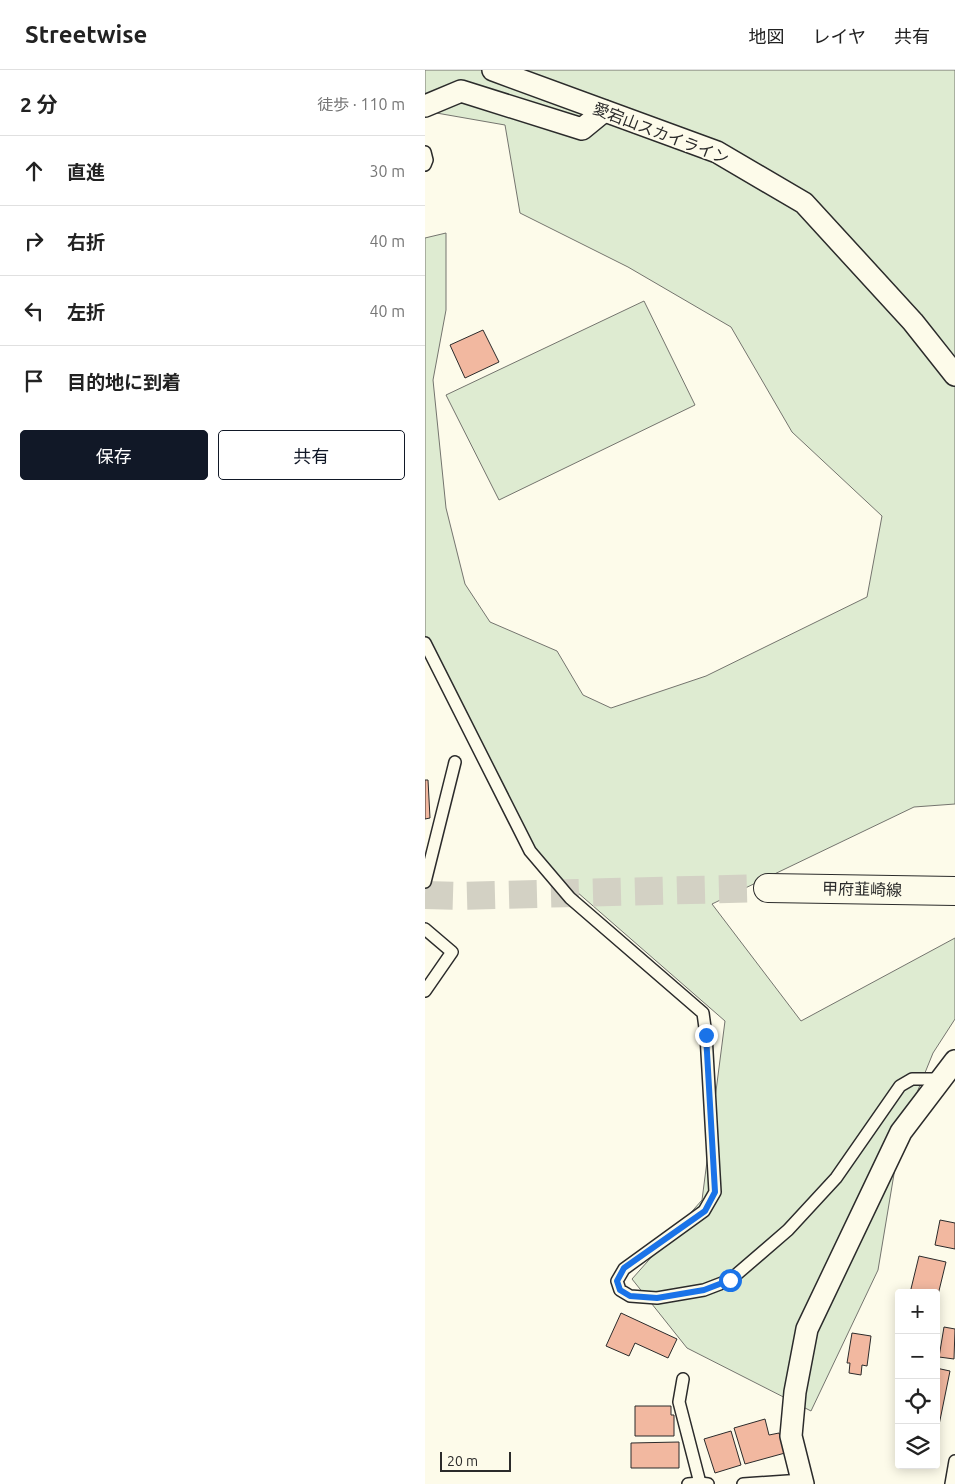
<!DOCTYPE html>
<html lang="ja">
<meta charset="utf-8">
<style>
:root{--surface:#fff;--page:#f6f6f6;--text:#222;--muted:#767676;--line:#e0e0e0;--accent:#111827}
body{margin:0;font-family:Ubuntu,"Noto Sans JP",sans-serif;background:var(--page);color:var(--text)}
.controls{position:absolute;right:15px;bottom:15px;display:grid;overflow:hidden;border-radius:5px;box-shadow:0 2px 12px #0003}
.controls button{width:45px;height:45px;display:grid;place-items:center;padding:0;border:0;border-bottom:1px solid var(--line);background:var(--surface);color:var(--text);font:25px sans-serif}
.scale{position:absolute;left:15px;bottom:12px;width:71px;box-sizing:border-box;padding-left:5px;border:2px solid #2b2b2b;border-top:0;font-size:14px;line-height:18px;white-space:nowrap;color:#2b2b2b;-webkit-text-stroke:4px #fdfbea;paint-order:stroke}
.stop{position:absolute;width:15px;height:15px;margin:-11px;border:4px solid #1a73e8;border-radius:50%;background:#fff}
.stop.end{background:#1a73e8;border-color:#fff;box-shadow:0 1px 5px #0008}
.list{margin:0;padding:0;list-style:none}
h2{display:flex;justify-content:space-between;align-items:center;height:65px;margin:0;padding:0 20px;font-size:21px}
h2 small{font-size:16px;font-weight:400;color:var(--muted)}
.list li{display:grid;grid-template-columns:32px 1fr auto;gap:15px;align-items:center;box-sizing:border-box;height:70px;padding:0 20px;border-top:1px solid var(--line)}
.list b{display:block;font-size:19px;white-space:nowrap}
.list em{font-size:16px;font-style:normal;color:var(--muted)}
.actions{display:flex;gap:10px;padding:15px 20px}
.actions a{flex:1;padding:11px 0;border:1px solid var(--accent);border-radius:5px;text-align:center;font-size:18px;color:var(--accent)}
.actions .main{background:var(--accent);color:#fff}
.icon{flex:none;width:28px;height:28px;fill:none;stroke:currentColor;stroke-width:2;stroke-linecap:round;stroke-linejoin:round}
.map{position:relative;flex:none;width:530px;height:1414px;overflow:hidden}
header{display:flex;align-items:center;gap:30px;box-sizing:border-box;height:70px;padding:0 25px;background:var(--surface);border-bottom:1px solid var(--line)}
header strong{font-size:24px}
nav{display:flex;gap:28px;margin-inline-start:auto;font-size:18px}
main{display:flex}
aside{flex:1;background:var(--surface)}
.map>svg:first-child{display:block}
</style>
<header>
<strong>Streetwise</strong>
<nav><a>地図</a><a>レイヤ</a><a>共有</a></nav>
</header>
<main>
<aside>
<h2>2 分<small>徒歩 · 110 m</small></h2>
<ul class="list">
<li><svg class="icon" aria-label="ahead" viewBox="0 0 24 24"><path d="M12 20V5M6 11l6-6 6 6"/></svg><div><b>直進</b></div><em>30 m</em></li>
<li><svg class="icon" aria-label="right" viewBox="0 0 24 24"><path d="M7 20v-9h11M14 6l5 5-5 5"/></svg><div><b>右折</b></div><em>40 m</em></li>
<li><svg class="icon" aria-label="left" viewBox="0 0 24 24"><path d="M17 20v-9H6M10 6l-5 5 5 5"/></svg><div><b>左折</b></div><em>40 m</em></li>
<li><svg class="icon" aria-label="arrive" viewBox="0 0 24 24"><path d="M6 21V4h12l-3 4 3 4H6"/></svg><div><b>目的地に到着</b></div></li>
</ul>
<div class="actions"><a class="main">保存</a><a>共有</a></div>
</aside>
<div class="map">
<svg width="530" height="1414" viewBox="0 0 530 1414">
<rect width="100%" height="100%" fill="#fdfbea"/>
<!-- green -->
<g fill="#deebd1" stroke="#74746e">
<path d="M0,0H530V734L489,737L287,834L376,951L530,868V949L508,983L476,1062L453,1200L386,1341L262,1278L207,1209L277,1130L300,951L105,781L0,573V168L21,163V240L8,310L21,438L40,514L65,552L132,581L158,625L186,638L281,606L442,527L457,446L367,362L306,257L203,197L95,143L80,55L0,41Z"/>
<path d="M219,231L270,335L74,430L21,325Z"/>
</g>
<!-- building -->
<g fill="#f2b8a0" stroke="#2b2b2b">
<path d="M58,260L74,292L40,308L25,275Z"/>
<path d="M0,710H3L5,748L0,749Z"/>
<path d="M515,1150L530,1153V1179L510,1175Z"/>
<path d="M494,1186L521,1192L512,1229L511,1223H485Z"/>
<path d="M196,1243L252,1269L243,1288L210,1273L204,1286L181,1276Z"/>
<path d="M519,1257L530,1259L529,1289L514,1287Z"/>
<path d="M427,1263L446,1266L442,1296L437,1295L436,1305L424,1303L425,1293H422Z"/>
<path d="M511,1298L525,1301L514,1355L511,1354Z"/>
<path d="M210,1336H246V1345H249V1366H210Z"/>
<path d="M340,1349L344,1365L354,1363L360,1383L320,1394L309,1358Z"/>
<path d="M306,1361L316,1395L290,1403L279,1369Z"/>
<path d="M254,1372V1398H206V1373Z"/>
</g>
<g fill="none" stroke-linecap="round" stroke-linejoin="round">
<!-- primary-tunnel -->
<path stroke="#d3d1c4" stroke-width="28" stroke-dasharray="28 14" stroke-linecap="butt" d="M0,825L34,826L343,818"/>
<!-- lane casing -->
<g stroke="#2b2b2b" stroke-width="14">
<g id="lane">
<path d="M0,82L2,90L0,95"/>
<path d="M0,573L105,781L145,828L278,943L281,965L290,1122L279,1141L199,1199L192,1211L195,1220L205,1226L232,1228L279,1220L305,1210L363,1160L411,1108L475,1016L487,1009H515"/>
<path d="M0,812L30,692"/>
<path d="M0,859L27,882L0,921"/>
<path d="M258,1309L254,1332L275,1413"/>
<path d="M263,1414L275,1413L283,1414"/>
<path d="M318,1414L377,1410"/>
<path d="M526,1414L530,1391"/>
</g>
</g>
<!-- street casing -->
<g stroke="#2b2b2b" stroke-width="24">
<g id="street">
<path d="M68,0L292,82L379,133L488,252L530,305"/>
<path d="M0,36L36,21L157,59L179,41"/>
<path d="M378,1414L366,1366L370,1322L382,1259L476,1062L530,991"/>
</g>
</g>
<!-- primary casing -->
<g stroke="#2b2b2b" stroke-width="30">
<path id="primary" d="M343,818L530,821"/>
</g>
<!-- lane -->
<use href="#lane" stroke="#fdfbea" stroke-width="11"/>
<!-- street -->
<use href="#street" stroke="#fdfbea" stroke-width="21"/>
<!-- primary -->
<use href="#primary" stroke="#fdfbea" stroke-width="28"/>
</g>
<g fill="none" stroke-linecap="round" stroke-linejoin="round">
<!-- route -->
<path stroke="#1a73e8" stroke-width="6" d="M281,965L290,1122L280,1141L199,1198L192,1211L195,1220L205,1226L232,1228L279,1220L305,1210"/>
</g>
<g text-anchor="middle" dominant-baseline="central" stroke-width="4" stroke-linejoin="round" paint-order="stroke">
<!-- street labels -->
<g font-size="16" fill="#2b2b2b" stroke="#fdfbea">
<text transform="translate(236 63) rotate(21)">愛宕山スカイライン</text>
<text transform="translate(437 819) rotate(1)">甲府韮崎線</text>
</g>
</g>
</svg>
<div class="controls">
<button>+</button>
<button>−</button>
<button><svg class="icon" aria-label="locate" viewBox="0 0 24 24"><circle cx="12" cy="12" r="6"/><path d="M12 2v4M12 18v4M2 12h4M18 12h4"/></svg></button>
<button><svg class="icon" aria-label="layers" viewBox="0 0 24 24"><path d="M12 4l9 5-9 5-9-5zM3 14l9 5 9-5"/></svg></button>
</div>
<div class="scale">20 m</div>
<div class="stop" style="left:305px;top:1210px"></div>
<div class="stop end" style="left:281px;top:965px"></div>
</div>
</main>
